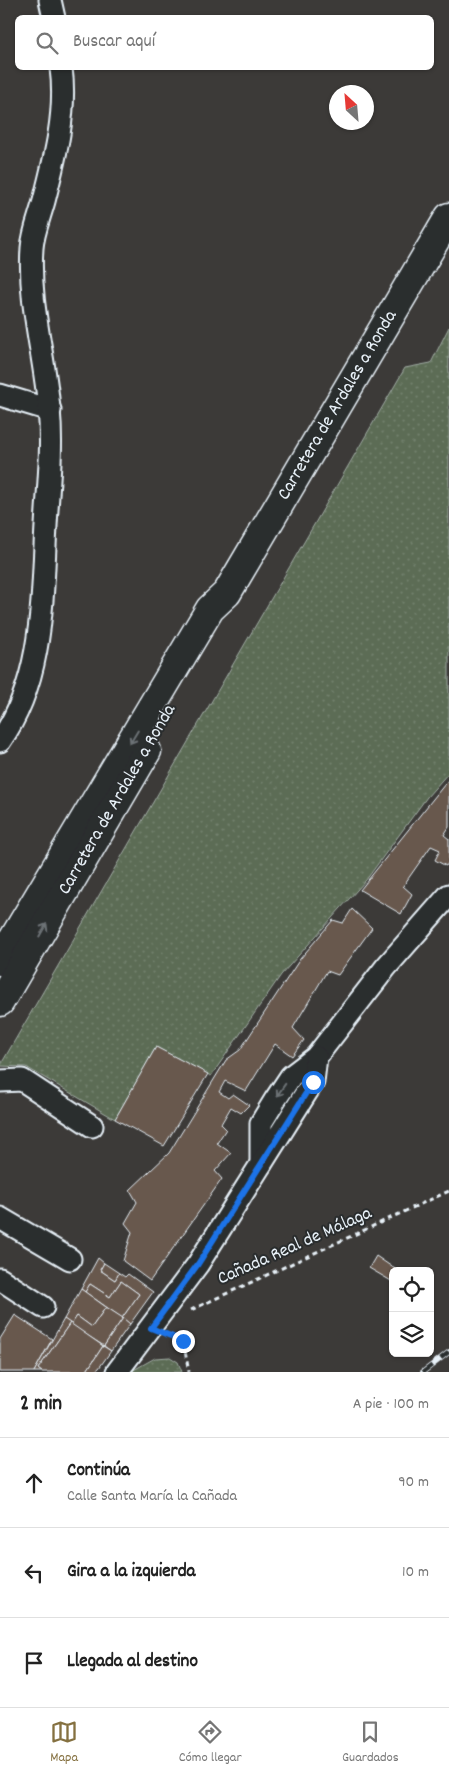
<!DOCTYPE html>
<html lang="es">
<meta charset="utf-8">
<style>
:root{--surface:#fff;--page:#f6f6f6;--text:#222;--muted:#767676;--line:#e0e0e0;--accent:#857141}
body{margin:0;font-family:Dekko,sans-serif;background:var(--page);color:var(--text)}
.controls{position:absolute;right:15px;bottom:15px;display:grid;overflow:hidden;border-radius:8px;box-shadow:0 1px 4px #0004}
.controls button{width:45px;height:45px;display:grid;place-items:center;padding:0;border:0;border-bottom:1px solid var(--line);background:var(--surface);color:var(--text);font:25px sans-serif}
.compass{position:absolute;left:329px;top:85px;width:45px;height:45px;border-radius:50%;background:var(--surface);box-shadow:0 1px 4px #0004;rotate:334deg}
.stop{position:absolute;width:15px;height:15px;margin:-11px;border:4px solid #1a73e8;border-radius:50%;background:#fff}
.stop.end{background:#1a73e8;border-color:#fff;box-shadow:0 1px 5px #0008}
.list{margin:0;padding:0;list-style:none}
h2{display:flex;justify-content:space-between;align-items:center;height:65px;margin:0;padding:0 20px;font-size:21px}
h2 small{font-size:16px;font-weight:400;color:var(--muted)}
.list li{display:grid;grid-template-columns:32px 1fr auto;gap:15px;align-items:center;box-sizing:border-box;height:90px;padding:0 20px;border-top:1px solid var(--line)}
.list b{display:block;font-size:19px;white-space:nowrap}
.list p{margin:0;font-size:16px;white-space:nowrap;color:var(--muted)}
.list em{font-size:16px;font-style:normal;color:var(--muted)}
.icon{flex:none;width:28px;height:28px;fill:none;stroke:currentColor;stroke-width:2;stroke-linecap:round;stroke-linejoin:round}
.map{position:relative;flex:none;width:449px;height:1372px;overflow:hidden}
.search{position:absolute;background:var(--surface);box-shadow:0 1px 4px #0004;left:15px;right:15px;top:15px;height:55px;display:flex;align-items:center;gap:12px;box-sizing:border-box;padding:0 18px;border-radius:8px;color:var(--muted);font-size:19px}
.sheet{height:335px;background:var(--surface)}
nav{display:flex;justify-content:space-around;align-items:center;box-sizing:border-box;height:70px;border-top:1px solid var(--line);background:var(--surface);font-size:14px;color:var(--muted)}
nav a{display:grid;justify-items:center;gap:2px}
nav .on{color:var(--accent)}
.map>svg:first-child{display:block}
</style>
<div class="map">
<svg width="449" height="1372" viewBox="0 0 449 1372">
<defs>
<pattern id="grass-dots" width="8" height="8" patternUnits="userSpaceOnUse" patternTransform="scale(1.25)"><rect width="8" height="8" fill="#5c6c55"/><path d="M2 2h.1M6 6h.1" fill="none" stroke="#73816e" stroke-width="1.8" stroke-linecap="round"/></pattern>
</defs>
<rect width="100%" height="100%" fill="#3c3a38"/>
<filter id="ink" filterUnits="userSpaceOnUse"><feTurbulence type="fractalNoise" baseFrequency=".02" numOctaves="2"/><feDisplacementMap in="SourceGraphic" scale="10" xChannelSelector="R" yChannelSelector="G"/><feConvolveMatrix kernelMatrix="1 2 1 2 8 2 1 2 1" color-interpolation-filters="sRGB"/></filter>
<g filter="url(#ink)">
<!-- grass -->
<g fill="url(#grass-dots)" stroke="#a2aea6">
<path d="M449,327V772L427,797L366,880L281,975L211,1076L156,1047L115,1119L26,1067L0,1066L405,368L431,363Z"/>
<path d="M170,1357L178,1362L182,1372H130L155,1358Z"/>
</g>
<!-- building -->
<g fill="#67584e" stroke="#e8f1f8">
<path d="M449,779V827L444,835L449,839V862L446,866L435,860L440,850L431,846L403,886L412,894L401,914L360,890Z"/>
<path d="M352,909L372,928L338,975L327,971L293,1028L304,1040L292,1056L275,1044L246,1091L225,1081L219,1092L228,1098L233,1094L249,1105L241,1113L231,1107L221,1124L226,1129L217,1143L231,1153L215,1171L222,1179L150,1281L123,1261L132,1232L125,1223L137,1202L130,1190L169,1153L226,1060L240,1050L300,959L333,920L343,923Z"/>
<path d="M156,1047L208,1074L164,1146L115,1119Z"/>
<path d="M376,1256L398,1271H393V1282L369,1268Z"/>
<path d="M98,1258L104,1263L100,1270L115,1280L119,1273L125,1277L128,1274L153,1292L130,1324L122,1318L139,1294L121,1281L110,1297L90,1284L85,1292L81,1289Z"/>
<path d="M104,1263L119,1273L115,1280L100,1270Z"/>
<path d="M121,1281L139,1294L122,1318L85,1292L90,1284L110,1297Z"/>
<path d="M81,1289L106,1307L92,1327L77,1316L71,1325L64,1319Z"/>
<path d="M106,1307L123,1318L104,1346L71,1325L77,1316L92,1327Z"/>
<path d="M15,1315L52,1339L34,1372H0V1339Z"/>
<path d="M123,1318L130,1324L111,1351L104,1346Z"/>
<path d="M64,1319L70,1323L38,1369L42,1372H34Z"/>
<path d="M70,1323L103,1346L86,1372H42L38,1369Z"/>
<path d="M103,1346L111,1351L99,1368L94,1372H86Z"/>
</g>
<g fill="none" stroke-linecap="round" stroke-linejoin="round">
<!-- minor casing -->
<g stroke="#e8f1f8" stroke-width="25">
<g id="minor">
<path d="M50,0L54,18"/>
<path d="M0,395L50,410"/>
<path d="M0,741C44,680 42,597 46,526C48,488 53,448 49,409C45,356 28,303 32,248C33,233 40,216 44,201C55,158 67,112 61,68"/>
<path d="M0,1081L22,1080L92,1126"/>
<path d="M261,1164V1123L275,1100L291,1076L316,1057L386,967L449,895"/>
<path d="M0,1218L70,1259"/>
<path d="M0,1279L43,1307"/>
<path d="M117,1372L198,1264L287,1123L313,1082L316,1057"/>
</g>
</g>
<!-- major casing -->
<g stroke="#e8f1f8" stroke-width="31">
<g id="major">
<path id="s1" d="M0,961L210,609L227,593L449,217"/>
<path d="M0,1002L147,751"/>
</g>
</g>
<!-- path -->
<g stroke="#e8f1f8" stroke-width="3" stroke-dasharray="5 4" stroke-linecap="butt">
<path d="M191,1310L449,1191"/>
<path d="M169,1335L183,1341L189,1372"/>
</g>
<!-- minor -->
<use href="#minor" stroke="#2a2d2e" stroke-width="21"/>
<!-- major -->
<use href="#major" stroke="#2a2d2e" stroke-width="28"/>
<!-- rail casing -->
<g stroke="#e8f1f8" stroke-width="5.5">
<path id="rail" d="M423,1372L449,1352"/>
</g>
<!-- rail -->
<use href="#rail" stroke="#2a2d2e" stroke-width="4" stroke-dasharray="11" stroke-linecap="butt"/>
</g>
<!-- one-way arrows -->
<defs><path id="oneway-shaft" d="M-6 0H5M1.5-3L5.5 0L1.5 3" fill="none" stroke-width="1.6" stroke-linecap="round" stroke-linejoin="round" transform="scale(1.25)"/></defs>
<g stroke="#6c7275">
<use href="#oneway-shaft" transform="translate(134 737) rotate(121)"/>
<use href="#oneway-shaft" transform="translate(43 930) rotate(-60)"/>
<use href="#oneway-shaft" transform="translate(281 1090) rotate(125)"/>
</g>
</g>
<g fill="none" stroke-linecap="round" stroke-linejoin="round" filter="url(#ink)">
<!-- route -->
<path stroke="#1a73e8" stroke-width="6" d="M183,1341L151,1328L198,1264L313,1082"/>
</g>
<g text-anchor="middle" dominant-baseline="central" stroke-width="4" stroke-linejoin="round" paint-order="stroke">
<!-- street labels -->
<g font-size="19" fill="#e8f1f8" stroke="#2a2d2e">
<text stroke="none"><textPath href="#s1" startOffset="651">Carretera de Ardales a Ronda</textPath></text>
<text transform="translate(118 800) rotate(-60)">Carretera de Ardales a Ronda</text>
<text transform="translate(295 1247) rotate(-24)">Cañada Real de Málaga</text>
</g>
</g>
</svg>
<div class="controls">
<button><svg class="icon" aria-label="locate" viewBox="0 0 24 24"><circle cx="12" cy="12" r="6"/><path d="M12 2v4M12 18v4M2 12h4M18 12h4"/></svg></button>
<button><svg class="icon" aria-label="layers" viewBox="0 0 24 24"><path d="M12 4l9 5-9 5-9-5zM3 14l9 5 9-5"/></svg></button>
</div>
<svg class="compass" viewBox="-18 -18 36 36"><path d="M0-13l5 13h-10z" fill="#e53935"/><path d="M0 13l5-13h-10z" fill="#767676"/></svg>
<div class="stop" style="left:313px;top:1082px"></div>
<div class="stop end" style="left:183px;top:1341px"></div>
<div class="search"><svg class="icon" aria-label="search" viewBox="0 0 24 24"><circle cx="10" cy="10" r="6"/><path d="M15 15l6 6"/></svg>Buscar aquí</div>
</div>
<section class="sheet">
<h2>2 min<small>A pie · 100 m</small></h2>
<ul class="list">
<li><svg class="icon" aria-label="ahead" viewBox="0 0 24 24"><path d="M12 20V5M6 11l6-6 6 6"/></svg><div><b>Continúa</b><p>Calle Santa María la Cañada</p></div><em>90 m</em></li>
<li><svg class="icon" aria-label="left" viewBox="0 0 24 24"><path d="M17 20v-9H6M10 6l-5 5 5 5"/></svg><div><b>Gira a la izquierda</b></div><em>10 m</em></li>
<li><svg class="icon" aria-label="arrive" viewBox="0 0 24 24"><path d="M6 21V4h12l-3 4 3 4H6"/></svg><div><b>Llegada al destino</b></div></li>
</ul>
</section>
<nav>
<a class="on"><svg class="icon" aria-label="map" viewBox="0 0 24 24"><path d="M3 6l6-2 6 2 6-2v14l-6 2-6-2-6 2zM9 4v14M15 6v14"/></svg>Mapa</a>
<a><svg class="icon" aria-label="directions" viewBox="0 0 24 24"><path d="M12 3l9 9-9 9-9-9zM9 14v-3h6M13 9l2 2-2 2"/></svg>Cómo llegar</a>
<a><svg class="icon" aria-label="saved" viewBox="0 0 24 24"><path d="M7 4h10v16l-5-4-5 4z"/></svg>Guardados</a>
</nav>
